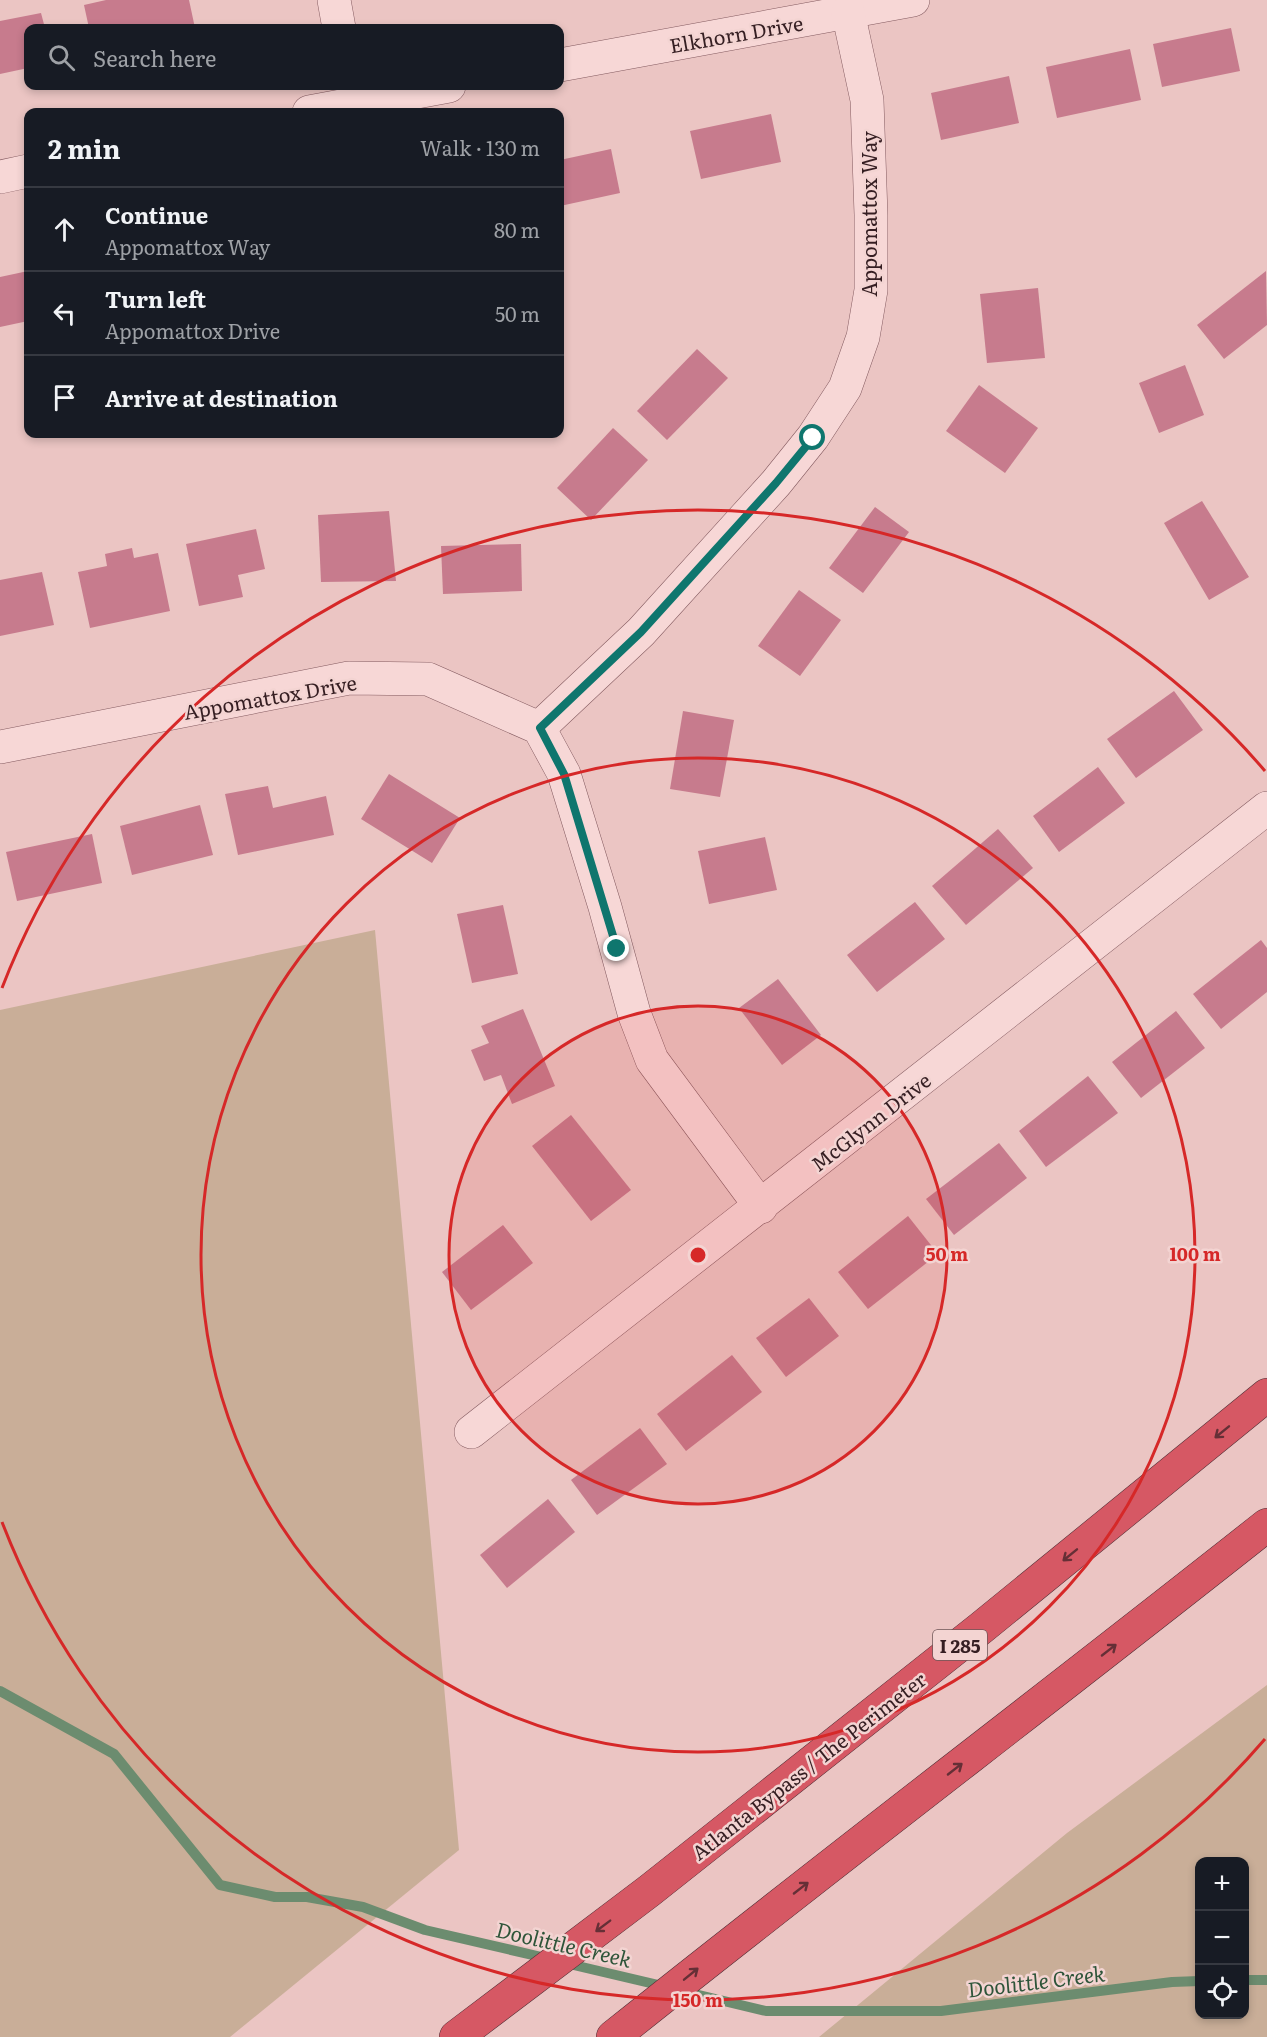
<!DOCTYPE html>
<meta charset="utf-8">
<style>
:root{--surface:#171b24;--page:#20242c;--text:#f1f3f6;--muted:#9ea1a6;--line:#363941}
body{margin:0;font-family:Literata,serif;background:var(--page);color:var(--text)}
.controls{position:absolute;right:18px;bottom:18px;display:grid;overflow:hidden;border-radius:12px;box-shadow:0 3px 9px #0003}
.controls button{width:54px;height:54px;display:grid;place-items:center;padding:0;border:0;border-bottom:2px solid var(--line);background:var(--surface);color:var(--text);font:30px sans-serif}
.stop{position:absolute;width:18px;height:18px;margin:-14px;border:4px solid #0f766e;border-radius:50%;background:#fff}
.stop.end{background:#0f766e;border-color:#fff;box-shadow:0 2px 6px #0008}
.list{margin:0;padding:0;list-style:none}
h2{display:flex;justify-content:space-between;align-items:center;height:78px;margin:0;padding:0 24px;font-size:26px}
h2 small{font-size:20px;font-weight:400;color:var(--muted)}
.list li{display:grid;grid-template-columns:39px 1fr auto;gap:18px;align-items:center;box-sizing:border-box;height:84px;padding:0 24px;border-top:2px solid var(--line)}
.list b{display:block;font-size:22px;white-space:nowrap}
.list p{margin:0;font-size:20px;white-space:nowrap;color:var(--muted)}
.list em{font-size:20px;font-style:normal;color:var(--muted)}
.icon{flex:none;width:33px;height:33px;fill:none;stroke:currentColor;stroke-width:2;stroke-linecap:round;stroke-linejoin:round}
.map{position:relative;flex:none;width:1267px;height:2037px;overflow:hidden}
.search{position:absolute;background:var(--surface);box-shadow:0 3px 9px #0003;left:24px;top:24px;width:540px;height:66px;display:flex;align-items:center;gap:15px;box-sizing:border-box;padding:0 21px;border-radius:12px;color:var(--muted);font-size:22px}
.panel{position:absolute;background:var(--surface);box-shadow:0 3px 9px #0003;left:24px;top:108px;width:540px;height:330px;border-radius:12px}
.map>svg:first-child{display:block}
</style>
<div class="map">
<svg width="1267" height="2037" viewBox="0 0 1267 2037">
<rect width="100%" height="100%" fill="#ebc5c3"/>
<!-- green -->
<g fill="#c9ae98" fill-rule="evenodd">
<path d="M375,930L459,1850L230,2037H0V1010Z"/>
<path d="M1267,1685V2037H819L1067,1833ZM1200,1862H1244V2014H1200Z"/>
</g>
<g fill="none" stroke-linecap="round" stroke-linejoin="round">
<!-- stream -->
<g stroke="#6c8c6f" stroke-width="10">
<path d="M0,1691L114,1754L220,1885L275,1897H307L363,1907L425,1930L550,1959"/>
<path d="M565,1963L667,1987"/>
<path d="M1244,1980H1267"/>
<path d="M682,1991L766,2011H941L1172,1982L1200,1981"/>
</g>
</g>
<!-- building -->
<g fill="#c77b8d">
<path d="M106,0H189L195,28H89L84,5Z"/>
<path d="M41,13L45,28H28V68L0,74V21Z"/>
<path d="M1231,28L1240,71L1162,87L1153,44Z"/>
<path d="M1130,49L1141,100L1057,118L1046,67Z"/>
<path d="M1009,76L1019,123L941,140L931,93Z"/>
<path d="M771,114L781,162L701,179L690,131Z"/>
<path d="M611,149L620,193L560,206V160Z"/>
<path d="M28,271V321L0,327V277Z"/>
<path d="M1266,271L1267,325L1224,359L1197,325Z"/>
<path d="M1038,288L1045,358L987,363L980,294Z"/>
<path d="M697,349L728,378L667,440L637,411Z"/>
<path d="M1185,365L1204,415L1159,433L1139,383Z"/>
<path d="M979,385L1038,428L1005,473L946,431Z"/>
<path d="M613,428L648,460L591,520L557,488Z"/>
<path d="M1202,501L1249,577L1209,600L1164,523Z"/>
<path d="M875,507L909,532L863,593L829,568Z"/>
<path d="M389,511L396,581L321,582L318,515Z"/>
<path d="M256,529L265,569L238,575L243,597L199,606L186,544Z"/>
<path d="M521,544L522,591L443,594L441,546Z"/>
<path d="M132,548L134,558L158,553L170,611L90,628L78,572L107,566L105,554Z"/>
<path d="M42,572L54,625L0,636V580Z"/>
<path d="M799,590L841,620L800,676L758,646Z"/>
<path d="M1174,691L1203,730L1136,778L1107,739Z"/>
<path d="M683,711L734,720L720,797L670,789Z"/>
<path d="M1098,767L1125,803L1059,852L1033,816Z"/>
<path d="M389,774L460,818L432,863L361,819Z"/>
<path d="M268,786L273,808L326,796L334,835L238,855L225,794Z"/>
<path d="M200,805L213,855L132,875L120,826Z"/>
<path d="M998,829L1033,868L966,925L932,886Z"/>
<path d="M92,834L102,883L17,901L6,852Z"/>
<path d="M765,837L777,890L709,904L698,851Z"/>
<path d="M915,902L945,939L877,992L847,955Z"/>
<path d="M503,905L518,974L472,983L457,914Z"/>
<path d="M1261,940L1267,948V992L1221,1029L1193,994Z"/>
<path d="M778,979L821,1035L782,1065L739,1008Z"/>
<path d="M523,1009L555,1086L512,1104L501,1075L484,1081L471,1050L489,1043L481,1026Z"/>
<path d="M1176,1011L1205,1048L1141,1098L1112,1062Z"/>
<path d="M1088,1076L1118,1113L1046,1167L1019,1131Z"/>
<path d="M571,1115L631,1190L591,1221L532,1146Z"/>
<path d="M999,1143L1027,1178L954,1235L926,1199Z"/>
<path d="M908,1216L938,1254L868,1309L838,1272Z"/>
<path d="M503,1225L533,1263L471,1310L442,1272Z"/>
<path d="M809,1298L839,1336L786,1377L756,1338Z"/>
<path d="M732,1355L762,1392L686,1451L657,1414Z"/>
<path d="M640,1428L667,1464L597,1515L571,1480Z"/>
<path d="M548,1499L575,1532L507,1588L480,1555Z"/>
</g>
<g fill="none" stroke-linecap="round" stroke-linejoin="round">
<!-- minor casing -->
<g stroke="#845b60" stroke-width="34">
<g id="minor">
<path d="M334,0L339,28"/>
<path d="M560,65L913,0"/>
<path d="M309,112L449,86"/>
<path d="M0,177L28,171"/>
<path d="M539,728L641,632L776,483L813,437L845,388L863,337L871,290V215L867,100L848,12"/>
<path d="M0,747L349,678L428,679L539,728L564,774L605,907L634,1013L652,1060L761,1207"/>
<path d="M471,1432L1267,808"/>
</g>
</g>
<!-- motorway casing -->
<g stroke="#522f36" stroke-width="34">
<g id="motorway">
<path d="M456,2037L649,1891L981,1628L1267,1395"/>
<path d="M613,2037C829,1864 1050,1697 1267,1525"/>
</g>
</g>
<!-- minor -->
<use href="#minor" stroke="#f7d7d6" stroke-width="33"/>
<!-- motorway -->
<use href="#motorway" stroke="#d65864" stroke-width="33"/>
</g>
<!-- one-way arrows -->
<defs><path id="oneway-shaft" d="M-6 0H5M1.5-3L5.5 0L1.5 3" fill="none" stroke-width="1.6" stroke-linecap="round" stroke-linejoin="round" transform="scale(1.5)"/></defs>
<g stroke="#652f36">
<use href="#oneway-shaft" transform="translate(1222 1432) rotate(141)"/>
<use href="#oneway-shaft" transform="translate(1070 1555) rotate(141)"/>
<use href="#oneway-shaft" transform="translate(1109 1650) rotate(-38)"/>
<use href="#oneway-shaft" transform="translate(955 1769) rotate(-38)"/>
<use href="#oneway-shaft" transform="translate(801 1888) rotate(-38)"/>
<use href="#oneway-shaft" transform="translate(603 1926) rotate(143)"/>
<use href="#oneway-shaft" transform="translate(691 1974) rotate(-39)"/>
</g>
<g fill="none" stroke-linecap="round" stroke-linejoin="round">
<!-- route -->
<path stroke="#0f766e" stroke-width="8" d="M617,949L564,774L540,728L641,632L776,483L813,438"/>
</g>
<!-- distance rings -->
<circle cx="698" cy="1255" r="249" fill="#d62828" fill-opacity=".12"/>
<g fill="none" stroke="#d62828" stroke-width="3">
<circle cx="698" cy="1255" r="249"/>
<circle cx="698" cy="1255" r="497"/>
<path d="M1265 1739A746 746 0 0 1 2 1522M2 988A746 746 0 0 1 1265 771"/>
</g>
<g text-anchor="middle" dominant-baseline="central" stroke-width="5" stroke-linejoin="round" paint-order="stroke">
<!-- shield labels -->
<rect fill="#f3d4d2" stroke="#6e5557" stroke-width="1.5" x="933" y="1630" width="54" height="30" rx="4.5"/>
<g font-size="18" font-weight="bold" fill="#351e22">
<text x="960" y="1645">I 285</text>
</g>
<!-- street labels -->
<g font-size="20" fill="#351e22" stroke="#f3d4d2">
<text transform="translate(736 33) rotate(-10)">Elkhorn Drive</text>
<text transform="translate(868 214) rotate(-90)">Appomattox Way</text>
<text transform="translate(270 696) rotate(-10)">Appomattox Drive</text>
<text transform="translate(870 1121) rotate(-38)">McGlynn Drive</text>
<text transform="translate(808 1765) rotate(-38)">Atlanta Bypass / The Perimeter</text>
</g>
<!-- water labels -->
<g font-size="21" font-style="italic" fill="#2e5439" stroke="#f3d4d2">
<text transform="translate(564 1943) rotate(13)">Doolittle Creek</text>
<text transform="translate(1036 1980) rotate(-7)">Doolittle Creek</text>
</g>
</g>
<circle cx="698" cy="1255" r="9" fill="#d62828" stroke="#f3d4d2" stroke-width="3"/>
<g font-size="18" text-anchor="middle" font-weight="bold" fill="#d62828" stroke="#f3d4d2" stroke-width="5" stroke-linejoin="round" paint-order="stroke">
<text x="947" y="1261">50 m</text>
<text x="1195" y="1261">100 m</text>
<text x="698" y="2007">150 m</text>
</g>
</svg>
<div class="controls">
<button>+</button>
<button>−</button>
<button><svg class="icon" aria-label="locate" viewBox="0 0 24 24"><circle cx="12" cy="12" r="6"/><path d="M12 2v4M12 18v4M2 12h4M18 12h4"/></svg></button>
</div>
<div class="stop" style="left:813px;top:438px"></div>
<div class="stop end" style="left:617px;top:949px"></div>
<div class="search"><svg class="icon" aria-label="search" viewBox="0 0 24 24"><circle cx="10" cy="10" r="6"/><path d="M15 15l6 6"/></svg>Search here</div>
<section class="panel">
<h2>2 min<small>Walk · 130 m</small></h2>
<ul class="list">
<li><svg class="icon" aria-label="ahead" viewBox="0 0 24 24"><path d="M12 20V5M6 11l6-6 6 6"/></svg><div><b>Continue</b><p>Appomattox Way</p></div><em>80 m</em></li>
<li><svg class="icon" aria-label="left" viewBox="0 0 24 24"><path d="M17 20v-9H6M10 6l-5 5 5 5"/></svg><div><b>Turn left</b><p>Appomattox Drive</p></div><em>50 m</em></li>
<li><svg class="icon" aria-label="arrive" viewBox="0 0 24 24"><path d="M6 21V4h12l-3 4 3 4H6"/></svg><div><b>Arrive at destination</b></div></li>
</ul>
</section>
</div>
